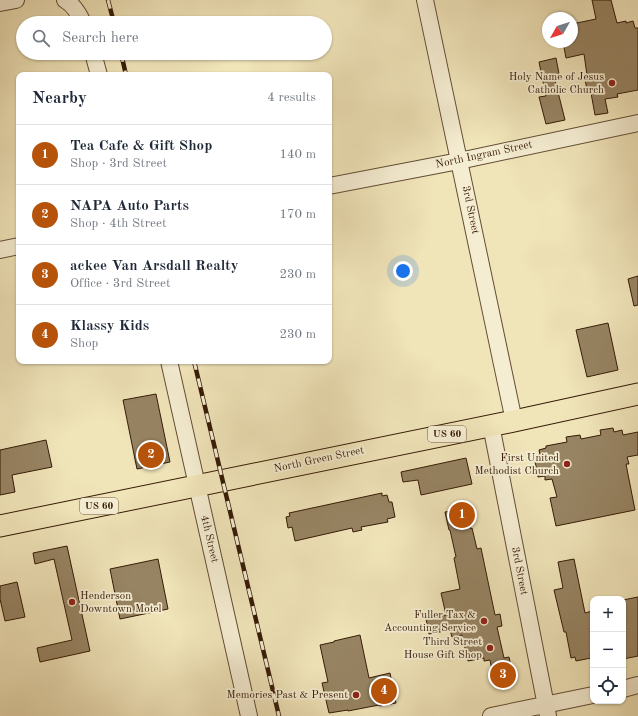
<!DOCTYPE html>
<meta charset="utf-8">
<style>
:root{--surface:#fff;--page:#f2f2f3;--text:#1f2937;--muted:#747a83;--line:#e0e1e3;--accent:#b45309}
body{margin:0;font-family:"Old Standard TT",serif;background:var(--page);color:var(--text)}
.controls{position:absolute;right:12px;bottom:12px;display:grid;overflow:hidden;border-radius:8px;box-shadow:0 1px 3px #0004}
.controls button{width:36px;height:36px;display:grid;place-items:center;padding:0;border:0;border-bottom:1px solid var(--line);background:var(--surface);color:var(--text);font:20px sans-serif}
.compass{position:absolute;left:542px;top:12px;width:36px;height:36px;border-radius:50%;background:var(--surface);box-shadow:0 1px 3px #0004;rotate:231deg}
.you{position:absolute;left:403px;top:271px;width:14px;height:14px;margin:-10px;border:3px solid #fff;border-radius:50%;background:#1a73e8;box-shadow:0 0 0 6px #1a73e833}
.badge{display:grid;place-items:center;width:26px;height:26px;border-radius:50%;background:var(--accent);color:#fff;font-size:13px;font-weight:700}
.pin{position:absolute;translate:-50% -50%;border:2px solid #fff;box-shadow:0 1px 4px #0006}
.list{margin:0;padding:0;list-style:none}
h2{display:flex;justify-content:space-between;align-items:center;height:52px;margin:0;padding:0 16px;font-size:17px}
h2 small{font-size:13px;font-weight:400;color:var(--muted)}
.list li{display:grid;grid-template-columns:26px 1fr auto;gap:12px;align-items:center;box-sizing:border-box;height:60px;padding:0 16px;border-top:1px solid var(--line)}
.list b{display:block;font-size:15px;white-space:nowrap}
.list p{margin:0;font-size:13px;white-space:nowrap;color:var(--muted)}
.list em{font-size:13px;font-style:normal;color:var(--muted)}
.icon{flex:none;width:22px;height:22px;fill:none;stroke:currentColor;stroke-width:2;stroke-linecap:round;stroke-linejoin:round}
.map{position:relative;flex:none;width:638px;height:716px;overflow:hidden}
.search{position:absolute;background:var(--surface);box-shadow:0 1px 3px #0004;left:16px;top:16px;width:316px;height:44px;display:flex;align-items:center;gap:10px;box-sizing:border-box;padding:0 14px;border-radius:22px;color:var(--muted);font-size:15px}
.panel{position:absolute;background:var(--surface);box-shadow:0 1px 3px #0004;left:16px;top:72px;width:316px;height:292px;border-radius:8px}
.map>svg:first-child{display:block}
</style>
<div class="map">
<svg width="638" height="716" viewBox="0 0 638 716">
<rect width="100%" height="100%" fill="#f0e4b9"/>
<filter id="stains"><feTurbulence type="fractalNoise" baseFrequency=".005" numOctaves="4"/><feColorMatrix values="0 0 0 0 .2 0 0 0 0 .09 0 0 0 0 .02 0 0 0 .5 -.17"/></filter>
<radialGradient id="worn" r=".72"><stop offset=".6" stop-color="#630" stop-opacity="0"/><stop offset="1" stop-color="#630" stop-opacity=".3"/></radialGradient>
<!-- building -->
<g fill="#978463" stroke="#361b06">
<path d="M592,0H611L617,23L626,21V23L633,21L635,28H638V90L617,94L618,97L605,99L608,113L595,115L591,93L588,94L584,75H587L584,54L566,58L563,42H572V24L596,19Z"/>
<path d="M556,58L560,79L555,80L565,120L546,124L539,97L546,96L539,62Z"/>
<path d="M638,276V305L634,306L628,279Z"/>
<path d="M608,323L618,370L587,377L576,330Z"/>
<path d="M156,394L170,462L137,469L123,400Z"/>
<path d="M613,428L614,432L622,430L623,435L638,432V455L627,457L629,464H626L635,510L556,526L550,498L557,497L552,479L545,480V476L538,477L534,456L540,455L539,450L546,448V446L567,442L566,437L580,435L581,439L601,435L600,430Z"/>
<path d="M46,440L52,467L12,475L15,492L0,495V450Z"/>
<path d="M466,458L472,484L421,495L418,480L403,482L401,472Z"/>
<path d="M382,493V496L387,495L389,502H392L395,517L387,519L388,522L361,527L362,530L353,532L352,528L295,541L292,527L288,528L286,517L290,516L289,513Z"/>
<path d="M467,508L471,529L472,528L477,549L481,548L495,615L500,614L502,626L497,627L504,658L509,657L514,682L495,686L490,660L484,661V658L468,661L462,635L452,637L450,630L429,634L426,619L446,615L441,593L460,589L454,558L456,557L450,530H449L445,512Z"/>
<path d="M67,546L90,651L40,662L37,648L72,640L54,559L35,564L33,553Z"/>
<path d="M158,559L168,609L120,619L110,569Z"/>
<path d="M574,559L585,613L592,611L593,618V653L590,654L591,658L576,661L575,657L571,658L566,632H564L554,590L563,588L558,562Z"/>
<path d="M17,582L25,617L5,621L0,599V586Z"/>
<path d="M638,597V656L623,659V600Z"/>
<path d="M360,635L369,678L390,673L396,703L380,706L379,705L348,711V710L329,713L322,683L328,682L320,645L334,642V641Z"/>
</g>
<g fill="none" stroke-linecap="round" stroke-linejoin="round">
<!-- minor casing -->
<g stroke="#644d33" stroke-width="18">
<g id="minor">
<path d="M65,0C74,5 79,14 83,23"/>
<path d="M425,0L514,421"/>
<path d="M0,3L16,0"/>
<path d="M93,53L99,75"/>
<path d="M329,186L459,161L638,123"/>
<path d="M0,250L19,246"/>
<path d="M169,361L249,716"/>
<path d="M491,425L548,716"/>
<path d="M623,689L638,685"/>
<path d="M491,716L593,695"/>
</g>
</g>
<!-- major casing -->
<g stroke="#361b06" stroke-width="23">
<path id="major" d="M0,526L514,421L638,394"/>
</g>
<!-- minor -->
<use href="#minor" stroke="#f5edd2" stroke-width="16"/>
<!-- major -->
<use href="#major" stroke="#f0e4b9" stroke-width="21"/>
<!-- rail casing -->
<g stroke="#361b06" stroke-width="4.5">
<g id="rail">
<path d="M108,0L114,23"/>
<path d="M121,53L126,75"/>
<path d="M194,361L279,716"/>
</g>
</g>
<!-- rail -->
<use href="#rail" stroke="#f5edd2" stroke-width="3" stroke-dasharray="9" stroke-linecap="butt"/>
</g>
<!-- markers -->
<g fill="#8f2418" stroke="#f5edd2" stroke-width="1.5">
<circle cx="612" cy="83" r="4"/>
<circle cx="567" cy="464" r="4"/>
<circle cx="72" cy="602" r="4"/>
<circle cx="484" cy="621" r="4"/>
<circle cx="490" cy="648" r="4"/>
<circle cx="356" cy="695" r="4"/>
</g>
<g text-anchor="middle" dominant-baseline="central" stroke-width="3.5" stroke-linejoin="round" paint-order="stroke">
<!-- shield labels -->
<g fill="#f5edd2" stroke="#6f5a43" stroke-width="1">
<rect x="428" y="426" width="38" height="16" rx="3"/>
<rect x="80" y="498" width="38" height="16" rx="3"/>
</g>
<g font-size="10" font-weight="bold" fill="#361b06">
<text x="447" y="434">US 60</text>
<text x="99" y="506">US 60</text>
</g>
<!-- poi labels -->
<g font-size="11" fill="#361b06" stroke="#f5edd2" text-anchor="end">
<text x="604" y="77">Holy Name of Jesus<tspan x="604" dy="13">Catholic Church</tspan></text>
<text x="559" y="458">First United<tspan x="559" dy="13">Methodist Church</tspan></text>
<text x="80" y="596" text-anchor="start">Henderson<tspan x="80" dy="13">Downtown Motel</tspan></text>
<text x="476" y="615">Fuller Tax &amp;<tspan x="476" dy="13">Accounting Service</tspan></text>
<text x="482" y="642">Third Street<tspan x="482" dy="13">House Gift Shop</tspan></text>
<text x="348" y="695">Memories Past &amp; Present</text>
</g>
<!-- street labels -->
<g font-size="11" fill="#361b06" stroke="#f5edd2">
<text transform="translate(484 155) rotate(-12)">North Ingram Street</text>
<text transform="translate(470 210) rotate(78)">3rd Street</text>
<text transform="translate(319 460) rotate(-12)">North Green Street</text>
<text transform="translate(209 539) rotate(77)">4th Street</text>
<text transform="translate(519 571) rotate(79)">3rd Street</text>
</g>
</g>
<rect width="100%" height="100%" filter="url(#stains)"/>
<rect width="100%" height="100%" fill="url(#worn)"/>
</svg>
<div class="controls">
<button>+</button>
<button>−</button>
<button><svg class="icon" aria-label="locate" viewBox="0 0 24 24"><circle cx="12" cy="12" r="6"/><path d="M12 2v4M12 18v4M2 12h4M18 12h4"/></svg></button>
</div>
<svg class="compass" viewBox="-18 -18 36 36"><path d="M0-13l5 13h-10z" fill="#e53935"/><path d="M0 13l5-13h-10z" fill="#747a83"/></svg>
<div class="you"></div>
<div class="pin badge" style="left:462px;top:515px">1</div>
<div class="pin badge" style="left:151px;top:455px">2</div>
<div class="pin badge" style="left:503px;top:675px">3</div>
<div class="pin badge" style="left:384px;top:691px">4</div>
<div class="search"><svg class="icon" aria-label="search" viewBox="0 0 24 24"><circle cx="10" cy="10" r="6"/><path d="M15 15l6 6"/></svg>Search here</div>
<section class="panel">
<h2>Nearby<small>4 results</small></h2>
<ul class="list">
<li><span class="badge">1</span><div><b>Tea Cafe &amp; Gift Shop</b><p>Shop · 3rd Street</p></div><em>140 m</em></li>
<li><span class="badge">2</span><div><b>NAPA Auto Parts</b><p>Shop · 4th Street</p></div><em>170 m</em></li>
<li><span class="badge">3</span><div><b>ackee Van Arsdall Realty</b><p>Office · 3rd Street</p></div><em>230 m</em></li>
<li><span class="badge">4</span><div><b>Klassy Kids</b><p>Shop</p></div><em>230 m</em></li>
</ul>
</section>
</div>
